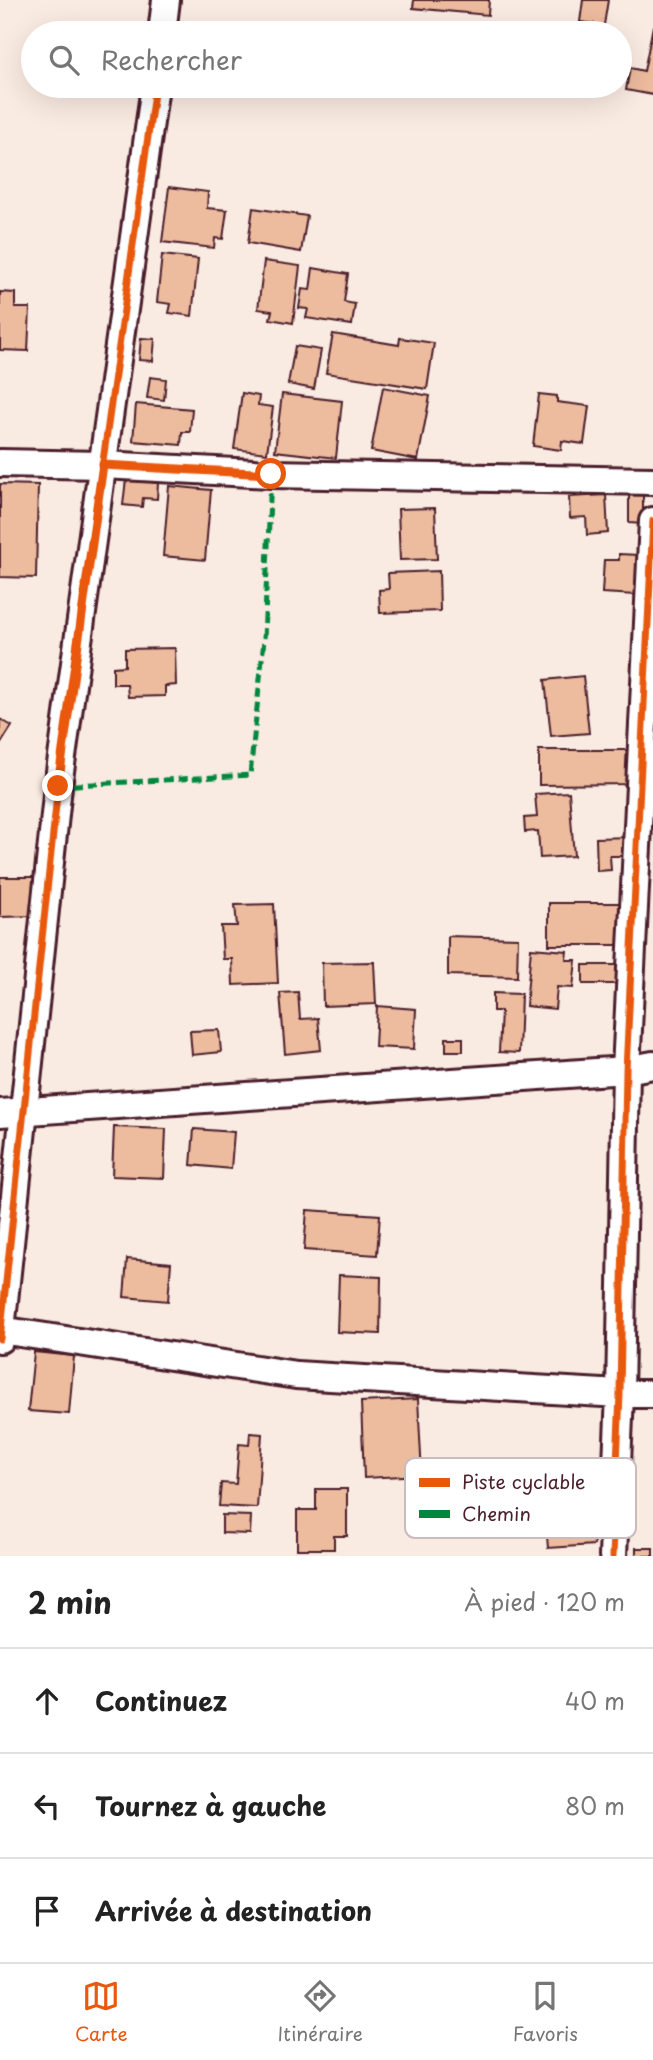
<!DOCTYPE html>
<html lang="fr">
<meta charset="utf-8">
<style>
:root{--surface:#fff;--page:#f6f6f6;--text:#222;--muted:#767676;--line:#e0e0e0;--accent:#ea580c}
body{margin:0;font-family:"Playpen Sans",sans-serif;background:var(--page);color:var(--text)}
.stop{position:absolute;width:21px;height:21px;margin:-16px;border:5px solid #ea580c;border-radius:50%;background:#fff}
.stop.end{background:#ea580c;border-color:#fff;box-shadow:0 2px 7px #0008}
.list{margin:0;padding:0;list-style:none}
h2{display:flex;justify-content:space-between;align-items:center;height:91px;margin:0;padding:0 28px;font-size:30px}
h2 small{font-size:23px;font-weight:400;color:var(--muted)}
.list li{display:grid;grid-template-columns:46px 1fr auto;gap:21px;align-items:center;box-sizing:border-box;height:105px;padding:0 28px;border-top:2px solid var(--line)}
.list b{display:block;font-size:26px;white-space:nowrap}
.list em{font-size:23px;font-style:normal;color:var(--muted)}
.icon{flex:none;width:38px;height:38px;fill:none;stroke:currentColor;stroke-width:2;stroke-linecap:round;stroke-linejoin:round}
.map{position:relative;flex:none;width:653px;height:1556px;overflow:hidden}
.search{position:absolute;background:var(--surface);box-shadow:0 7px 28px #0002;left:21px;right:21px;top:21px;height:77px;display:flex;align-items:center;gap:18px;box-sizing:border-box;padding:0 24px;border-radius:38px;color:var(--muted);font-size:26px}
.sheet{height:406px;background:var(--surface)}
nav{display:flex;justify-content:space-around;align-items:center;box-sizing:border-box;height:98px;border-top:2px solid var(--line);background:var(--surface);font-size:19px;color:var(--muted)}
nav a{display:grid;justify-items:center;gap:4px}
nav .on{color:var(--accent)}
.map>svg:first-child{display:block}
</style>
<div class="map">
<svg width="653" height="1556" viewBox="0 0 653 1556">
<rect width="100%" height="100%" fill="#faebe2"/>
<filter id="ink" filterUnits="userSpaceOnUse"><feTurbulence type="fractalNoise" baseFrequency=".0143" numOctaves="2"/><feDisplacementMap in="SourceGraphic" scale="14" xChannelSelector="R" yChannelSelector="G"/><feConvolveMatrix kernelMatrix="1 2 1 2 8 2 1 2 1" color-interpolation-filters="sRGB"/></filter>
<g filter="url(#ink)">
<!-- building -->
<g fill="#edbb9e" stroke="#4a1f2b" stroke-width="2">
<path d="M414,0H489L488,15L413,8Z"/>
<path d="M583,0H608L604,25L580,22Z"/>
<path d="M653,26V95L626,90L630,68L644,71Z"/>
<path d="M169,187L208,192L207,208L227,210L223,239L215,238L214,248L162,242Z"/>
<path d="M253,208L307,216L301,252L248,243Z"/>
<path d="M162,255L198,259L192,316L169,313L171,304L157,302Z"/>
<path d="M264,261L300,266L293,323L270,319L272,311L258,309Z"/>
<path d="M313,268L348,274L344,302L355,304L352,325L306,318L308,309L299,308L302,289L310,290Z"/>
<path d="M0,292L15,293V308H30L28,351L0,350Z"/>
<path d="M333,334L399,345L400,338L434,343L427,389L326,373Z"/>
<path d="M141,338L155,339L153,361L139,360Z"/>
<path d="M295,346L321,350L314,389L288,384Z"/>
<path d="M150,377L166,379L164,400L147,398Z"/>
<path d="M383,387L430,396L418,460L371,451Z"/>
<path d="M242,393L259,396L258,405L273,407L267,453L234,449Z"/>
<path d="M282,394L342,401L336,458L275,451Z"/>
<path d="M539,394L557,396V402L589,406L584,444L562,441L561,450L533,446Z"/>
<path d="M136,404L192,409L190,432H182L181,445L133,441Z"/>
<path d="M126,479L158,483L157,499L143,498L142,507L123,505Z"/>
<path d="M0,484L38,485L36,578L0,577Z"/>
<path d="M169,486L211,490L205,560L163,556Z"/>
<path d="M606,495L608,533L587,535L586,517L570,518L569,497Z"/>
<path d="M629,495H643V524L629,523Z"/>
<path d="M435,508L437,559L400,560L398,509Z"/>
<path d="M619,554L638,555L636,595L602,593L604,560H619Z"/>
<path d="M439,571L440,611L380,613L379,590L389,589L388,573Z"/>
<path d="M175,648L176,685L165,686V696L128,697L127,684H113V667L125,666V649Z"/>
<path d="M583,676L589,733L551,736L545,680Z"/>
<path d="M0,719L12,726L0,745Z"/>
<path d="M539,750H633L634,784L539,785Z"/>
<path d="M569,792L574,856L540,858L538,831L525,832L524,818L537,817L535,794Z"/>
<path d="M630,837V856H610L611,870L597,871L596,838Z"/>
<path d="M0,877H34L35,916L0,917Z"/>
<rect x="549" y="903" width="71" height="42"/>
<path d="M274,904L278,983L233,985L232,959H223L221,926H237L235,905Z"/>
<path d="M448,936L518,938L517,977L448,975Z"/>
<path d="M531,948L567,951L566,960H576L573,988L557,987L555,1009L526,1006Z"/>
<path d="M374,962L376,1004L323,1006L322,963Z"/>
<rect x="583" y="965" width="41" height="19"/>
<path d="M298,992L300,1019L318,1018L321,1050L285,1054L280,993Z"/>
<path d="M493,993L521,994L519,1053L499,1052L501,1011H493Z"/>
<path d="M377,1006L416,1009L414,1049L375,1047Z"/>
<path d="M219,1030L221,1052L192,1055L190,1031Z"/>
<rect x="446" y="1038" width="17" height="13"/>
<path d="M114,1127L166,1129L164,1178L112,1176Z"/>
<path d="M194,1129L234,1132L231,1169L191,1165Z"/>
<path d="M307,1210L380,1215L377,1255L304,1250Z"/>
<path d="M127,1259L171,1263L168,1301L124,1297Z"/>
<path d="M339,1275L381,1277L380,1334L337,1332Z"/>
<path d="M34,1352L74,1356L69,1414L28,1411Z"/>
<path d="M418,1399L422,1475L364,1478L361,1402Z"/>
<path d="M250,1433L262,1434L257,1508L219,1506L221,1483L236,1484L239,1444L249,1445Z"/>
<path d="M316,1489H347V1536H334V1549H297V1510H316Z"/>
<path d="M590,1499L594,1545L548,1548L544,1502Z"/>
<path d="M222,1515L251,1516L250,1534L222,1533Z"/>
<rect x="636" y="1548" width="17" height="8"/>
</g>
<g fill="none" stroke-linecap="round" stroke-linejoin="round">
<!-- minor casing -->
<g stroke="#4a1f2b" stroke-width="32">
<g id="minor">
<path d="M162,33L166,0"/>
<path d="M0,463L103,465L271,474L653,481"/>
<path d="M0,1113L626,1070L653,1065"/>
<path d="M0,1330L296,1375L620,1394H653"/>
<path d="M0,1339L58,786L155,86"/>
<path d="M613,1556L620,1394L626,1070L653,521"/>
</g>
</g>
<!-- minor -->
<use href="#minor" stroke="#fff" stroke-width="26"/>
<!-- quiet -->
<path stroke="#00873e" stroke-width="5" stroke-dasharray="10 5" stroke-linecap="butt" d="M58,786L250,775L264,640L271,474"/>
<!-- cycleway casing -->
<g stroke="#fff" stroke-width="11">
<g id="cycleway">
<path d="M0,1339L58,786L155,86"/>
<path d="M613,1556L620,1394L626,1070L653,521"/>
</g>
</g>
<!-- cycleway -->
<use href="#cycleway" stroke="#e8590c" stroke-width="7"/>
</g>
</g>
<g fill="none" stroke-linecap="round" stroke-linejoin="round" filter="url(#ink)">
<!-- route -->
<path stroke="#ea580c" stroke-width="9" d="M58,786L103,465L271,474"/>
</g>
<!-- legend -->
<rect x="405" y="1458" width="231" height="80" rx="10" fill="#fff" stroke="#c9bcbf" stroke-width="2"/>
<rect x="419" y="1478" width="31" height="9" fill="#e8590c"/>
<rect x="419" y="1510" width="31" height="8" fill="#00873e"/>
<g font-size="19" fill="#4a1f2b">
<text x="462" y="1489">Piste cyclable</text>
<text x="462" y="1521">Chemin</text>
</g>
</svg>
<div class="stop" style="left:271px;top:474px"></div>
<div class="stop end" style="left:58px;top:786px"></div>
<div class="search"><svg class="icon" aria-label="search" viewBox="0 0 24 24"><circle cx="10" cy="10" r="6"/><path d="M15 15l6 6"/></svg>Rechercher</div>
</div>
<section class="sheet">
<h2>2 min<small>À pied · 120 m</small></h2>
<ul class="list">
<li><svg class="icon" aria-label="ahead" viewBox="0 0 24 24"><path d="M12 20V5M6 11l6-6 6 6"/></svg><div><b>Continuez</b></div><em>40 m</em></li>
<li><svg class="icon" aria-label="left" viewBox="0 0 24 24"><path d="M17 20v-9H6M10 6l-5 5 5 5"/></svg><div><b>Tournez à gauche</b></div><em>80 m</em></li>
<li><svg class="icon" aria-label="arrive" viewBox="0 0 24 24"><path d="M6 21V4h12l-3 4 3 4H6"/></svg><div><b>Arrivée à destination</b></div></li>
</ul>
</section>
<nav>
<a class="on"><svg class="icon" aria-label="map" viewBox="0 0 24 24"><path d="M3 6l6-2 6 2 6-2v14l-6 2-6-2-6 2zM9 4v14M15 6v14"/></svg>Carte</a>
<a><svg class="icon" aria-label="directions" viewBox="0 0 24 24"><path d="M12 3l9 9-9 9-9-9zM9 14v-3h6M13 9l2 2-2 2"/></svg>Itinéraire</a>
<a><svg class="icon" aria-label="saved" viewBox="0 0 24 24"><path d="M7 4h10v16l-5-4-5 4z"/></svg>Favoris</a>
</nav>
